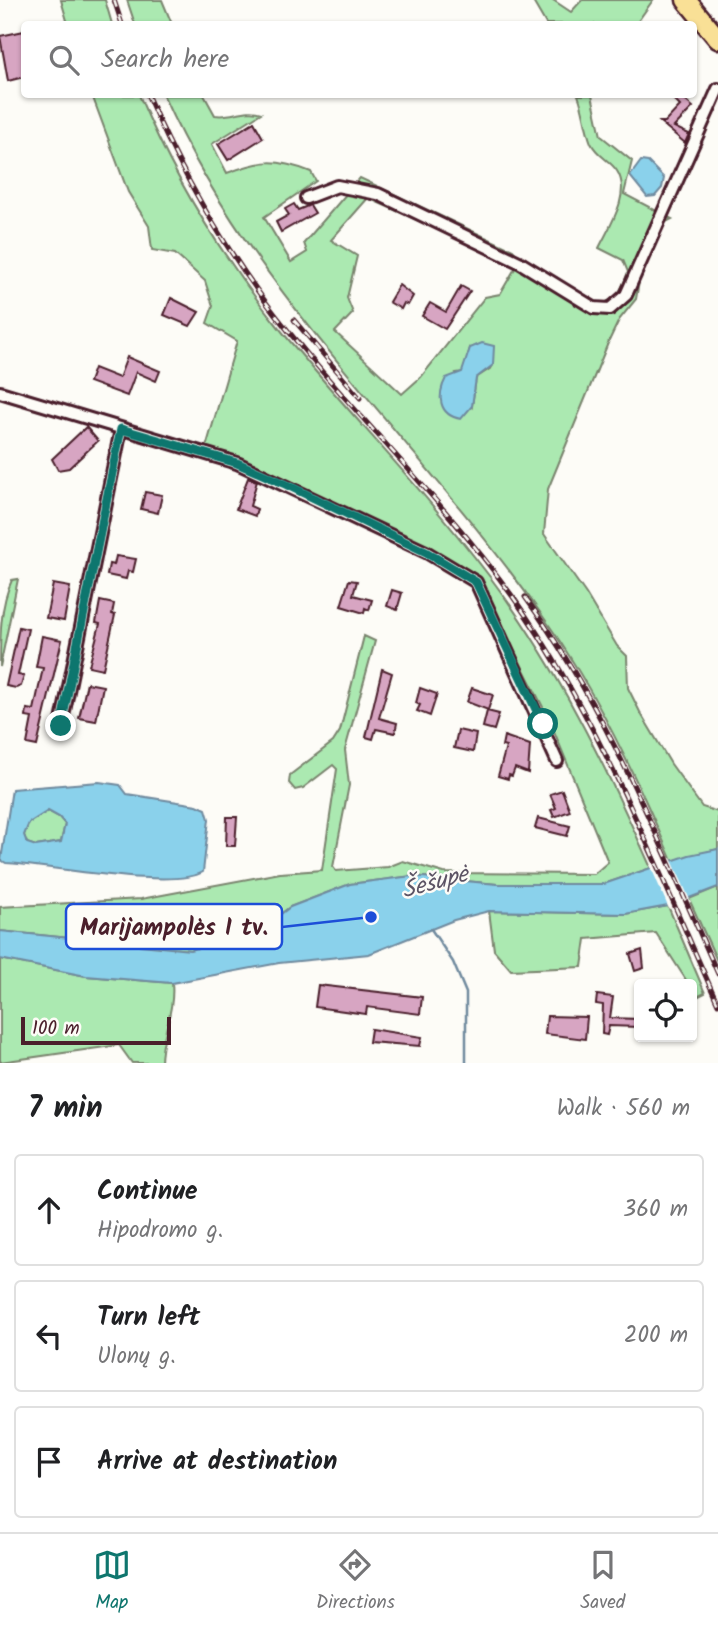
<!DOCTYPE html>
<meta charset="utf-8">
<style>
:root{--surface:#fff;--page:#f6f6f6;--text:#202124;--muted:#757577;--line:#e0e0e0;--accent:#0f766e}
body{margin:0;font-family:Kalam,sans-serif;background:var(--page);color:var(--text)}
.controls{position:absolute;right:21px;bottom:21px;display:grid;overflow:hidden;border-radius:7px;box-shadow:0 2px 5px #0004}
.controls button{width:63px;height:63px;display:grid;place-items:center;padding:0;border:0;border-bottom:2px solid var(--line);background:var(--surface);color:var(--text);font:35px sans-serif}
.scale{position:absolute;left:21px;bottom:18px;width:150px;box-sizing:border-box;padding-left:7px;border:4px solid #4a1f2b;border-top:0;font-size:19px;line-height:24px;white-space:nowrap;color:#4a1f2b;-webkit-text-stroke:5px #fdfcf7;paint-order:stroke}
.stop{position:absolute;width:21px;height:21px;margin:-16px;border:5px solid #0f766e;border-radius:50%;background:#fff}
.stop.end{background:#0f766e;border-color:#fff;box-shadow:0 2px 7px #0008}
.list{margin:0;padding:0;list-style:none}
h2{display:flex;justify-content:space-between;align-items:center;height:91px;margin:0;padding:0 28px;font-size:30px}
h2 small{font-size:23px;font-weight:400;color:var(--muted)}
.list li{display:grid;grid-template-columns:46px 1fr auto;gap:21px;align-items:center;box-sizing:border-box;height:112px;margin:0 14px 14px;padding:0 14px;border:2px solid var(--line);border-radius:7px}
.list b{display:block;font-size:26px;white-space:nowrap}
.list p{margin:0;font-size:23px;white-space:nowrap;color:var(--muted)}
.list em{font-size:23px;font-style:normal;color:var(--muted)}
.icon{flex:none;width:38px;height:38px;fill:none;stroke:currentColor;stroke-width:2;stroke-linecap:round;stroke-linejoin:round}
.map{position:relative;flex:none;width:718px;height:1063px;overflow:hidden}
.search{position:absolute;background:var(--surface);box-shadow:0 2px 5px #0004;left:21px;right:21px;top:21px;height:77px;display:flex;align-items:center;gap:18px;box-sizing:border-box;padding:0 24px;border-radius:7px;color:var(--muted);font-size:26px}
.sheet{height:469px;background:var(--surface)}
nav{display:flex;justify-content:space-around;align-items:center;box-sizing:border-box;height:98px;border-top:2px solid var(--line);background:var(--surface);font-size:19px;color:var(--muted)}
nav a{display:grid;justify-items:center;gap:4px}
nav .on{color:var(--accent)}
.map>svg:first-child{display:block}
</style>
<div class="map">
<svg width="718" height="1063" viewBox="0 0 718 1063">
<rect width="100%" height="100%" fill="#fdfcf7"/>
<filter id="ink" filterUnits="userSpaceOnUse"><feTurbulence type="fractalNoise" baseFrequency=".0143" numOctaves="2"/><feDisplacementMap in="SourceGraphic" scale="14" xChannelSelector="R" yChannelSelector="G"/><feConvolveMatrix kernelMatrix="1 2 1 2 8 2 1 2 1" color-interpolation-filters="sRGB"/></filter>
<g filter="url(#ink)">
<!-- green -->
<g fill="#abe9b1" stroke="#7a846e" stroke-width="2" fill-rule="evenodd">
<path d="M61,0H105L112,24H68Z"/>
<path d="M127,0H162L172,24H135Z"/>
<path d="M532,0H553L571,12L582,0H653L636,24H546Z"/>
<path d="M92,95H139C175,180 225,262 284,334C351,416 426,492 490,577C557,666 606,767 651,868L604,884H497L413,876L350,884L290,907L268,924L237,939L190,950L0,931V907L141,899L280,873L322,870L337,769L333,765L303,788L295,790L289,783L290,775L333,742L340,731L364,636L375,641L345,750L349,785L333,867L336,871L388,867L403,861L444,873L594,874L608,862L549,719L476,575L390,530L205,451L237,341L207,323L213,306L205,281L175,254L152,250L149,226L128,192Z"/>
<path d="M163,95H204L215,115C231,118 246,107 261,113L212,144L227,173C262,160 275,158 311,172L316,181L264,217L291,262L307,252L304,243L360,178L513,250L519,257C536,268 589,308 606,302C619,298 624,283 628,272L623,260L599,248C609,227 632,194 617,171C610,160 597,156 591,143C585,128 584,110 578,95H592L601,136L632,161L624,194L672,219L664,223L641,270L636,299L619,320L608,343L548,489L544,534L586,594L617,646L627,656L628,688L640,712L671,764L702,807L718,812V849L672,861C636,777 597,693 544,618C420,441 252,295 163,95ZM368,198L517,265L500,294L485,297L421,377L402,394L335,332L353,313L347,298L357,256L331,240ZM470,348L491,368L476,378L472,406L456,373L463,372Z"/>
<path d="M18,579L0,667C0,638 0,605 12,580Z"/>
<path d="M48,811L59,817L65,824L61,842L36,846L27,843L24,835L28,823Z"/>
<path d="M718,887V963L689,899Z"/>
<path d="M668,906L705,993L697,997L656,933L586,939L582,967L511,970L494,950L489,911L625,914Z"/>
<path d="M0,959L86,976L172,983C175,1011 161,1035 161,1063H132L119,1045L0,1062Z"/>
</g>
<!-- water -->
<g fill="#8ad1eb" stroke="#708a9e" stroke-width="2" fill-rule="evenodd">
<path d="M641,161L648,162L664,178L662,188L655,196L647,197L630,176Z"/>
<path d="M482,343L494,346L493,365L476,378L472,406L461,419C438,415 437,395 446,378L462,372L470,348Z"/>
<path d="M99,782L120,785L127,794L197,805L206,809L209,819L203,872C173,890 47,865 6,863L1,860L12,789ZM48,811L59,817L65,824L61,842L36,846L27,843L24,835L29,823Z"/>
<path d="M718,849V887L668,906L625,914L489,911L454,920L369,954L279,963L172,983L86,976L0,959V931L190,950L237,939L268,924L290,907L350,884L412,876L497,884H604L689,855Z"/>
</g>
<!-- pier -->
<path fill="#fdfcf7" d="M671,858L691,902L669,909L650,865Z"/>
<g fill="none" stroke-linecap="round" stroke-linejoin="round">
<!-- stream -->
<path stroke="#708a9e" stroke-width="2.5" d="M431,929L453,962L466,993V1063"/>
</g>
<!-- building -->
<g fill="#d7a5c2" stroke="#4a1f2b" stroke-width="2">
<path d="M24,31V77L8,81L0,36Z"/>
<path d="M678,94L693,107L674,127L689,134L685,143L660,122H665L680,106L673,99Z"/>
<path d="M254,122L263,138L228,160L218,144Z"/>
<path d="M294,204L298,210L310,205L315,213L281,232L276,222L289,215L285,209Z"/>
<path d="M399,285L413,296L408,305L404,303L401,309L389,302Z"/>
<path d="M461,286L470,291L445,329L422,316L430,303L446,312Z"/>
<path d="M171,298L199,312L190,326L164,315Z"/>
<path d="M127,357L160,371L156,381L136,372L127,396L89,382L94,368L119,378Z"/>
<path d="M86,427L98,441L69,468L58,470L52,459Z"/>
<path d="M248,478L257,481L250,506L257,509L255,516L236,509Z"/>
<path d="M145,492L162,495L158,513L141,509Z"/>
<path d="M116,556L136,559L133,572L128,571L126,579L107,575L109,564L114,565Z"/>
<path d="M349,580L357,581L353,595L372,600L369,610L365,608L364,613L341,606Z"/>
<path d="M53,584L70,587L64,621L46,618Z"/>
<path d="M392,590L402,593L397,610L387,606Z"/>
<path d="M100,601L114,604L112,614L115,615L103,669L89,666L100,624L96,623Z"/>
<path d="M19,627L28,629L18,675L24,676L21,686L16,688L6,686Z"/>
<path d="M42,636L62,640L37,746L27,744L32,718L26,717L27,709L34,710L43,668L36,667Z"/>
<path d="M382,669L392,673L379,718L397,723L395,733L376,729L373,739L366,737Z"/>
<path d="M87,683L103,686L96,721L79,718Z"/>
<path d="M420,688L437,694L430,716L417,711L420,705L416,703Z"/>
<path d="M472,688L493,695L488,710L467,702Z"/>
<path d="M487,711L499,714L494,730L483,727Z"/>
<path d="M458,730L476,734L473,752L454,748Z"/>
<path d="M504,736L530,745L528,773L515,768L512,776L509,775L508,779L498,776L506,747L502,746Z"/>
<path d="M562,790L570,811L554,817L551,810L556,808L550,794Z"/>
<path d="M227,817H237L235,846H226Z"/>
<path d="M538,818L570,826L567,836L535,828Z"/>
<path d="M642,950L644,968L635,971L630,954Z"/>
<path d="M318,985L422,997L420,1014L367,1007L366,1014L315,1007Z"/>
<path d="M597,995L613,997L610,1018L639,1019V1027L609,1026L607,1035L602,1034L603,1005L596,1004Z"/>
<path d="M547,1016L587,1017L585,1039L545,1034Z"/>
<path d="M371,1029L422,1037L420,1046L369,1042Z"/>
</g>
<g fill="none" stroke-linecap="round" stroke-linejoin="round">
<!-- minor casing -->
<g stroke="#4a1f2b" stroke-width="16">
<g id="minor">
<path d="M306,198L337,186L378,194L519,262L594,308L610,309L626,295L718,89"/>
<path d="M0,392L237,463L426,552L476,582L557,761"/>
<path d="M61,726L121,429"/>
</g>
</g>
<!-- primary casing -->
<g stroke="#4a1f2b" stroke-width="23">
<path id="primary" d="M686,0L718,39"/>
</g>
<!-- minor -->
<use href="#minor" stroke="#fdfcf7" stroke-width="10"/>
<!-- primary -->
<use href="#primary" stroke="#f9e096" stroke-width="18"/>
<!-- rail casing -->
<g stroke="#4a1f2b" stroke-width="5">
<g id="rail">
<path d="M114,0L122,24"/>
<path d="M147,94C178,166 216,234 262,297C340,402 437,491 513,597C601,721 656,867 718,1004"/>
<path d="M294,320L360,398"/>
<path d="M525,597C609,712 660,845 718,974"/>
</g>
</g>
<!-- rail -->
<use href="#rail" stroke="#fdfcf7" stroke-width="2.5" stroke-dasharray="8" stroke-linecap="butt"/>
</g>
</g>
<g fill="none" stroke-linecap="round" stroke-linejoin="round" filter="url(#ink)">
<!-- route -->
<path stroke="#0f766e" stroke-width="9" d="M61,726L121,429L237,463L283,483L426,552L476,582L543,724"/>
</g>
<g text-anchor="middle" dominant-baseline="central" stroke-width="5" stroke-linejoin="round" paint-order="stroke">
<!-- water labels -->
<g font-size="24" font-style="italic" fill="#5d5465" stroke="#fdfcf7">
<text transform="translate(435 883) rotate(-15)">Šešupė</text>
</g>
</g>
<!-- callouts -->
<path fill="none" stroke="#1d4ed8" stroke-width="2.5" d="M371 917L282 927"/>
<circle fill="#1d4ed8" stroke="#fdfcf7" stroke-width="2.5" cx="371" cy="917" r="7"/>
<rect fill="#fdfcf7" stroke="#1d4ed8" stroke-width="2.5" x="66" y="904" width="216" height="45" rx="7"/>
<g font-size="24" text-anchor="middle" font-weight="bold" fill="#4a1f2b">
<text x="174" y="935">Marijampolės I tv.</text>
</g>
</svg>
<div class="controls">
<button><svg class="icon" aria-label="locate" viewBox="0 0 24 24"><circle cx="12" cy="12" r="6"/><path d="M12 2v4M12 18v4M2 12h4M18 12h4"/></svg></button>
</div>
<div class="scale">100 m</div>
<div class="stop" style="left:543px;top:724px"></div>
<div class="stop end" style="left:61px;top:726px"></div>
<div class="search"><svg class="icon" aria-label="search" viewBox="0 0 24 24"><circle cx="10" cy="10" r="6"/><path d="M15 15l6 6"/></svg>Search here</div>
</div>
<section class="sheet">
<h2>7 min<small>Walk · 560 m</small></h2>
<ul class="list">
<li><svg class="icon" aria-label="ahead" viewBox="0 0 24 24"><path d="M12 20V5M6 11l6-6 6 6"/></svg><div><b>Continue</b><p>Hipodromo g.</p></div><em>360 m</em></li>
<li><svg class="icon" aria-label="left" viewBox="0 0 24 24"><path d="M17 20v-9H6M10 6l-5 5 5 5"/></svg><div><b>Turn left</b><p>Ulonų g.</p></div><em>200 m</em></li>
<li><svg class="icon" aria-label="arrive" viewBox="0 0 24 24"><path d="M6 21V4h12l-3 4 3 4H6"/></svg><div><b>Arrive at destination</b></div></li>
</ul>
</section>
<nav>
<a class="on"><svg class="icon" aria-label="map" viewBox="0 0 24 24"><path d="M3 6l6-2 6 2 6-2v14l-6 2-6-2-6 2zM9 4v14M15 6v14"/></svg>Map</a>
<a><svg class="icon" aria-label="directions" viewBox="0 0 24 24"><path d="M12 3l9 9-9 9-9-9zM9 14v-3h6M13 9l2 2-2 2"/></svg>Directions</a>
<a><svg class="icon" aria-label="saved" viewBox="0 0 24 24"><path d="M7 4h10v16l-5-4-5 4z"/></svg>Saved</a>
</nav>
